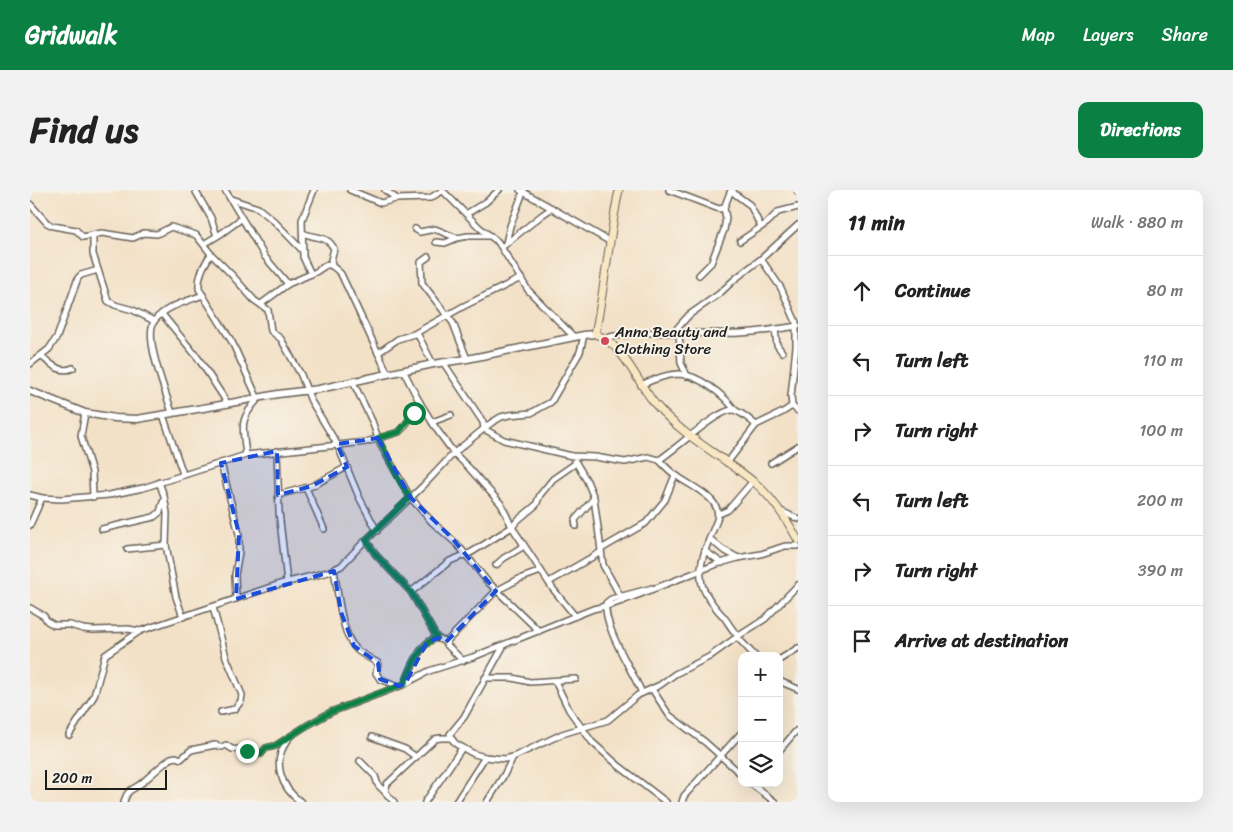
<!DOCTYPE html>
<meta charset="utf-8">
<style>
:root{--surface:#fff;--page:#f2f2f2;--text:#222;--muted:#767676;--line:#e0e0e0;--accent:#0b8043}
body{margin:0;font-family:Sriracha,sans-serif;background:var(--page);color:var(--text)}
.controls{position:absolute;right:15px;bottom:15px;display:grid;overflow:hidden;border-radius:10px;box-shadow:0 5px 20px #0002}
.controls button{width:45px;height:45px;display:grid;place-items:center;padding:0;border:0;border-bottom:1px solid var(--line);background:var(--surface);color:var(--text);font:25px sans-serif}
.scale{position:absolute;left:15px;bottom:12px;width:122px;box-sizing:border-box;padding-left:5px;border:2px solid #1c1c1c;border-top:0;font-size:14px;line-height:18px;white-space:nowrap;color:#1c1c1c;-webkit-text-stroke:4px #f7f3e8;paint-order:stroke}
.stop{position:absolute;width:15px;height:15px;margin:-11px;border:4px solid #0b8043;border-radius:50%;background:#fff}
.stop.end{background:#0b8043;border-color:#fff;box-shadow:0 1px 5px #0008}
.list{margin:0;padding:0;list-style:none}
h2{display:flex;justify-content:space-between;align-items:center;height:65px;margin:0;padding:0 20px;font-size:21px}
h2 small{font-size:16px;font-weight:400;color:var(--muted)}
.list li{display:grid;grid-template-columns:32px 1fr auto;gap:15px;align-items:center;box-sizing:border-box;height:70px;padding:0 20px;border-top:1px solid var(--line)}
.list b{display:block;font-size:19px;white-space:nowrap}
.list em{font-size:16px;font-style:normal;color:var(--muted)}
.icon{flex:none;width:28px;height:28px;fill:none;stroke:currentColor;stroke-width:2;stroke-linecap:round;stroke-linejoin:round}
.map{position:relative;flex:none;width:768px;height:612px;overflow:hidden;border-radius:10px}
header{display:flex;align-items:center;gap:30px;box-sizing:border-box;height:70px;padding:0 25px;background:var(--accent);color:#fff}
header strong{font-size:24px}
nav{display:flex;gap:28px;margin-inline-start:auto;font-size:18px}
.intro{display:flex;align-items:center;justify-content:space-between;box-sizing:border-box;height:120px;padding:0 30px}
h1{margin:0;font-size:35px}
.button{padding:12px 22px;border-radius:10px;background:var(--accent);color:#fff;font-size:18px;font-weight:700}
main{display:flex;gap:30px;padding:0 30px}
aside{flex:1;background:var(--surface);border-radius:10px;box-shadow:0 5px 20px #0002}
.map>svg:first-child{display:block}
</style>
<header>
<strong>Gridwalk</strong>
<nav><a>Map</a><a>Layers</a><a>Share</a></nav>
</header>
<div class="intro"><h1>Find us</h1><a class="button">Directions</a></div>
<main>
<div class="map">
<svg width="768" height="612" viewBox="0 0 768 612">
<rect width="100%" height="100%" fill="#f7f3e8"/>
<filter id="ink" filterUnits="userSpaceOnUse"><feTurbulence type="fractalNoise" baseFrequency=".02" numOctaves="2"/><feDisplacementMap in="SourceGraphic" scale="10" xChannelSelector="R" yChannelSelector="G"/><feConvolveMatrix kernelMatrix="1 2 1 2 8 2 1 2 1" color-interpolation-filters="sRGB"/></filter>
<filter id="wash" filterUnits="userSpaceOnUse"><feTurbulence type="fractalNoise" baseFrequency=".0096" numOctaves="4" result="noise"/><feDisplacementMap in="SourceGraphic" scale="20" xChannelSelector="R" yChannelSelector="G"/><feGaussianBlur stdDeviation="1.12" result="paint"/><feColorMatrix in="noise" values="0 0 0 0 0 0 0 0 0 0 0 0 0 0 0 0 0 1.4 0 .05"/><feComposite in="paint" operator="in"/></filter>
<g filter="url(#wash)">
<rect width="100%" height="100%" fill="#f3e1c7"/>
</g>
<g filter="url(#ink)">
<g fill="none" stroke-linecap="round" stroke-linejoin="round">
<!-- minor casing -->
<g stroke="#676158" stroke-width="8">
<g id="minor">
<path d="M195,0L235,67L258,94"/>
<path d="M284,0L272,30L273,67L281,84C297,79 294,66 311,84L358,184"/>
<path d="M320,0L351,13L366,9L400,8L412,1"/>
<path d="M355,0L367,9"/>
<path d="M412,0L450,38L468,52L498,100L544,147"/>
<path d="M490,0L579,51"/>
<path d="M639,0L689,19L694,18L701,0"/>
<path d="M702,0L705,4L720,15L731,37"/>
<path d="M767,0L768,2"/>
<path d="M166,2L181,28L187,46"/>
<path d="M201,9L228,18L244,31L273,61"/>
<path d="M0,14L17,33L23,36L46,40L53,47L72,43L103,48L114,43L127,44L141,37L166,45L181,64L201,84L224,110L238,120L241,141L251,149L271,185L281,211L307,254L329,307L347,341"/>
<path d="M436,24L456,12L469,0"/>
<path d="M385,39L390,42L405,39L427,48L438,46H460"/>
<path d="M273,43C285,49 298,45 304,59L301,70L302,76"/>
<path d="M63,45V64L78,111L85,115L103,120L124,131"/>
<path d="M710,51L737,33L748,22L768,17"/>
<path d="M406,52L415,53L427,48"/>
<path d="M476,53L480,36L494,0"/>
<path d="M174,54L192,43L211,29"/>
<path d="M472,57L512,25L522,18"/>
<path d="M181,64C174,75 168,85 169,99L202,152L228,209C208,231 213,237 216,265"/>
<path d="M398,67L391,72L392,93L423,133L437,169"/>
<path d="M731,69L751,98L766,132V157L761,206L762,216L768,221"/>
<path d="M669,85L681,73L694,40L696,28L694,18"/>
<path d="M231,114L258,94L281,84"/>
<path d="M132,124L168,168L198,214"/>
<path d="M745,139L747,155L752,162"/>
<path d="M387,143L403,174"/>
<path d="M643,143L659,125L689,104L705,89L731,69L768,35"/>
<path d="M649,143L651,173L657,186"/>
<path d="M575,148C618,138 665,145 710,143C730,142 749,139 768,136"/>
<path d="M348,163L368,149L384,144L434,116L491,88"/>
<path d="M11,166C21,174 30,184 43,178"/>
<path d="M413,172L453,232L454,239L474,250L542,266L565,267L595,272L618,267L629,270C644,261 688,219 703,220C711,221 720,230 726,235"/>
<path d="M0,174L19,159L27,147L48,88L51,85L68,80"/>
<path d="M323,192L342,231L350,254L380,307L402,332L427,354L457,391L509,441"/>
<path d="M611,195C622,190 636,184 649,184C669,185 694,205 705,220"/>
<path d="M389,211L407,240L424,263L439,278L471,314L482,337L523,399L545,426"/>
<path d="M55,223L51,246L62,282L63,307"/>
<path d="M142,223C137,204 112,146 125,130C136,116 158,111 173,105"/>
<path d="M133,225L153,284"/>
<path d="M402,232L421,225"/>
<path d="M247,261L249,322L257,392"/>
<path d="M629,270C635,276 640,282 647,286C661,297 693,308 687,330C679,351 663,379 675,402C680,411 687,420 694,427C699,434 702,440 708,446"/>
<path d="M545,271L557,291L564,308L573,375L593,411"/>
<path d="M191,273L209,344V362L205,385L206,409"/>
<path d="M697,273L726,235L753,222L762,216"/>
<path d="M741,273L768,256"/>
<path d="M129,292L134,306L137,323L136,355L146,407L153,427"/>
<path d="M276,298L294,339"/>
<path d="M0,305L12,308L31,309L79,305L113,298L216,265L336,252L369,242L374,237L390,213L373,180"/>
<path d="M248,305L282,296L317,277"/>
<path d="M751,321L768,329"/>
<path d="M689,324L698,320L723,291"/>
<path d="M0,335L12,308"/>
<path d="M546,336L545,330L564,308"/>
<path d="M72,339L124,327L130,322L133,312"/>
<path d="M680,349L692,359L708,368"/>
<path d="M336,350L346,365L381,402L407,448"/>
<path d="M97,359L136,355"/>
<path d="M571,359L616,333L635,310L645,285"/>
<path d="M675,361L692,373"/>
<path d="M466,375L474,368L494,356"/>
<path d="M304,380C308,401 311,446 327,460C333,465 341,469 348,473L346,483L350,489L369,496"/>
<path d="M519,392L571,362"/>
<path d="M381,402L420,371L442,362L482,337L488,330L506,315L510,305L523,289L546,273"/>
<path d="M183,417L196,467L212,505L211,511L205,519L191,522"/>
<path d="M0,418L14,426L17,431L24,435H40L53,439L63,440L98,439L110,441"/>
<path d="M707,447L725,466"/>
<path d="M474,455L434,527L420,544L421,548L426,554L444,564L455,567L475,569L483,567L532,544L578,530L608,505L630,495L645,484L679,467L707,447L735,429L768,395"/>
<path d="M749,470L768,458"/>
<path d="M433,471L416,454L417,451L466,401L489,389L511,381"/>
<path d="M455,488H483L500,492L546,489"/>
<path d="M525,491L539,520L562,552L589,576L636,612"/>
<path d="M749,491L768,499"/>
<path d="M375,494C380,480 391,450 407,448L416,452"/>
<path d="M622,499L639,525L675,552L712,585"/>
<path d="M612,503C602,480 573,437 576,413L581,409L622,398"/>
<path d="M39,545L64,506L75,465L110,441L250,394L298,382L311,376L331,355L393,296L424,263L461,233L471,227L479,225L501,223L521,212L550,162L554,145"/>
<path d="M342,547L375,559L386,567"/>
<path d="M258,550C241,571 251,598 271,612"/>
<path d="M749,561L766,541"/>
<path d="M330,571L345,586L348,595L355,602"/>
<path d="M720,593L745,612"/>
<path d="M94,612C98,597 103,601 113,592C122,584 131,576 141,568L146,567L151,569L161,560L185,555L192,557L196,555L202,559C212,559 215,560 223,565L231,564L236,558L245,556L276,536L301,522L375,494L399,481L443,467L563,419L584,414L608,405L687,374L708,368L731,364L755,356H768"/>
<path d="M364,612L355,602L357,594L405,549L410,548H421"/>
<path d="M395,612L432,558"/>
<path d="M426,612L455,567"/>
<path d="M457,612L474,585L483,567"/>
<path d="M652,612L654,606L712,542"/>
</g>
</g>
<!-- tertiary casing -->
<g stroke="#676158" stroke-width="9">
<path id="tertiary" d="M0,201L55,223L85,228L107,229L185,216L248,204L289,199L403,174L437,169L554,145L565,144"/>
</g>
<!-- secondary casing -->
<g stroke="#676158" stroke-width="9">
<path id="secondary" d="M589,0C579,48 575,96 565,144C593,153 607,193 626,215C654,247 692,266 724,292C742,307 757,330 768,350"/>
</g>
<!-- minor -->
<use href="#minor" stroke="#fff" stroke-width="5"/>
<!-- tertiary -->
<use href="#tertiary" stroke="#fff" stroke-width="6"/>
<!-- secondary -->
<use href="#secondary" stroke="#f9e7c3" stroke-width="7"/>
</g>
</g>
<g fill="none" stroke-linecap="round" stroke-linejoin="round" filter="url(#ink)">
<!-- route -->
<path stroke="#0b8043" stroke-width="6" d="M217,561L223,565L231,564L236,558L245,556L276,536L301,522L374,494C380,480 392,450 407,448L381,402L346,365L336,350L380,307L370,292L348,248L369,242L384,223"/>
</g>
<!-- marked area -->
<path fill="#1d4ed8" fill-opacity="0.2" stroke="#1d4ed8" stroke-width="4" stroke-dasharray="10 6" stroke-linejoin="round" d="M348,248L380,307L422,348L466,401L416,452L408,448L397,452L375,494L369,496L350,489L348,473L324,456L311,422L304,381L206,409L209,344L191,273L247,261L248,305L282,296L317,277L307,254Z"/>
<!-- markers -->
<circle fill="#d1495b" stroke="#f7f3e8" stroke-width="2" cx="575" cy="151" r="5"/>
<g text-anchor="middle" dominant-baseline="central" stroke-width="4" stroke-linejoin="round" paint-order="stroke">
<!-- poi labels -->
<g font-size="15" fill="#1c1c1c" stroke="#f7f3e8" text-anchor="start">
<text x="585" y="142">Anna Beauty and<tspan x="585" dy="17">Clothing Store</tspan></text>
</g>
</g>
</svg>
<div class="controls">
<button>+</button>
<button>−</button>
<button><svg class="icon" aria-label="layers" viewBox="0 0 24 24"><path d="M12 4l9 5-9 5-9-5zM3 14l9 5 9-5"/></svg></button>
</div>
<div class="scale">200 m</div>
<div class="stop" style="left:384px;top:223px"></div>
<div class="stop end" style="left:217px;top:561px"></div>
</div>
<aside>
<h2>11 min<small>Walk · 880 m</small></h2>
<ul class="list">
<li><svg class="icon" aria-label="ahead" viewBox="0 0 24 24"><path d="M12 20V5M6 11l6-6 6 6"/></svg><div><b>Continue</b></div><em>80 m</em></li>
<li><svg class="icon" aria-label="left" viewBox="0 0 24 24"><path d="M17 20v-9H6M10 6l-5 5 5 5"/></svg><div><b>Turn left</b></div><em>110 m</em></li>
<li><svg class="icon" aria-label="right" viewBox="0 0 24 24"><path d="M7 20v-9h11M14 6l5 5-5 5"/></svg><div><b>Turn right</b></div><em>100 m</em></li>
<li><svg class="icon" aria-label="left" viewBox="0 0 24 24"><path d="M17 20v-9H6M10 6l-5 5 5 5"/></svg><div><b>Turn left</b></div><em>200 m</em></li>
<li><svg class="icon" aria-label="right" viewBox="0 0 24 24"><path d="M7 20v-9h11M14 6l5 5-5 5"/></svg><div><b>Turn right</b></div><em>390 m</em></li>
<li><svg class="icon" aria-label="arrive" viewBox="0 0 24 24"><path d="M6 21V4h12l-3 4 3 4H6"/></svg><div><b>Arrive at destination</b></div></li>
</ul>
</aside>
</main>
